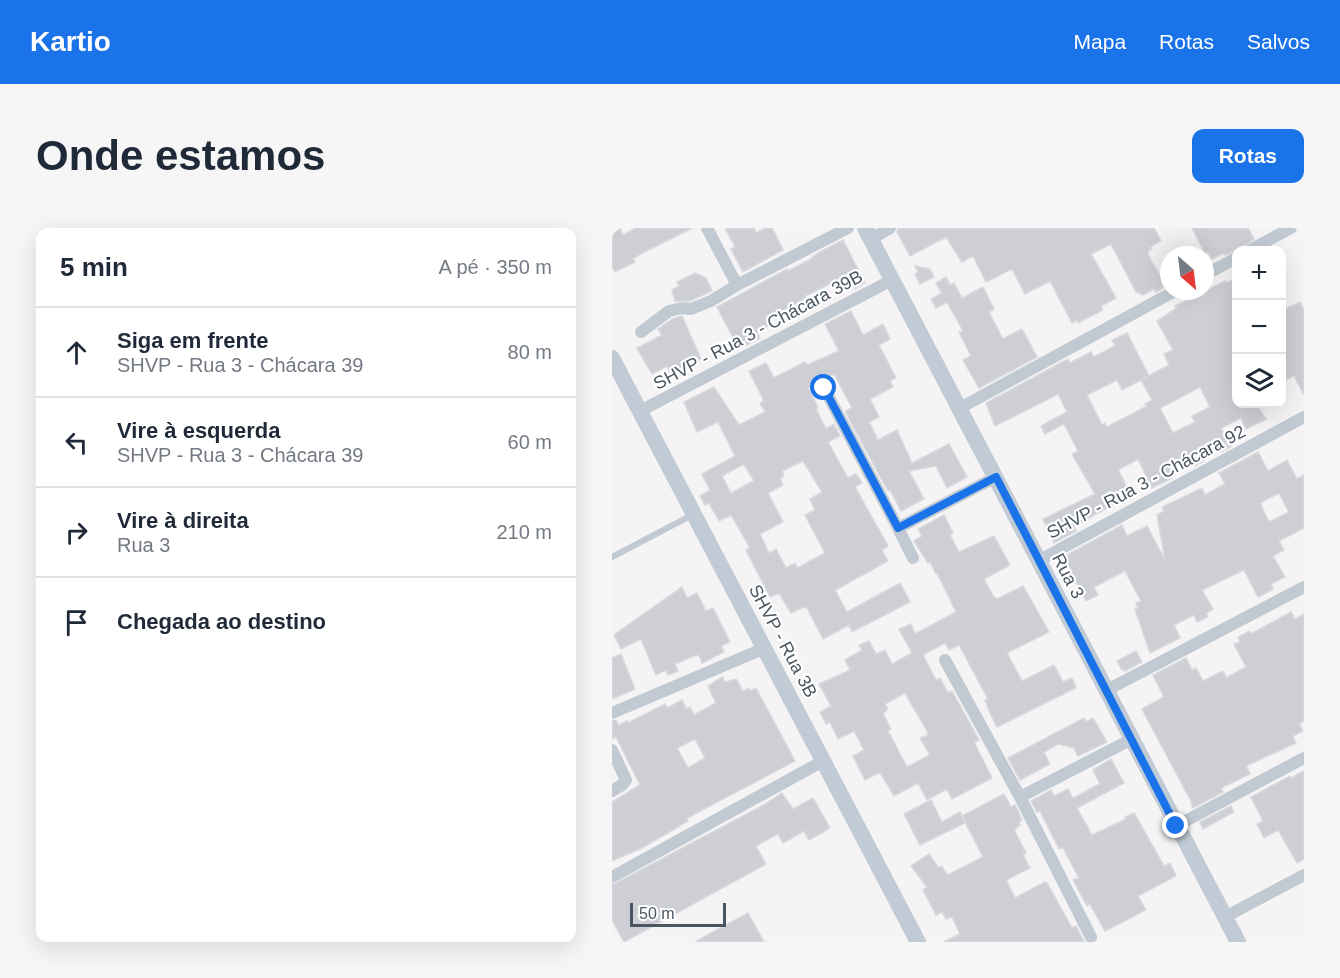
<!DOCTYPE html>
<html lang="pt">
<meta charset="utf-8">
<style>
:root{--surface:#fff;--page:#f6f6f7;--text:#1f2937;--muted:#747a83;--line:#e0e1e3;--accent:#1a73e8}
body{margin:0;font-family:Helvetica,sans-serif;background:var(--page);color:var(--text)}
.controls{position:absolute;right:18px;top:18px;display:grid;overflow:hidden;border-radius:12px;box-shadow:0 6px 24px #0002}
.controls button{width:54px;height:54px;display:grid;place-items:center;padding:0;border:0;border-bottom:2px solid var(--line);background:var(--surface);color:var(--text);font:30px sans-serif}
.compass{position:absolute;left:548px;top:18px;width:54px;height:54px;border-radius:50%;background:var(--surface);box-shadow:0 6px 24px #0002;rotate:152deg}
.scale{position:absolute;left:18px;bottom:15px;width:96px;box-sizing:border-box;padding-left:6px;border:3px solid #4a5661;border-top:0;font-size:16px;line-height:21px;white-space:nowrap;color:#4a5661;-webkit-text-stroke:4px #fff;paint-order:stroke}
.stop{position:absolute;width:18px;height:18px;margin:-14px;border:4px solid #1a73e8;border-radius:50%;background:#fff}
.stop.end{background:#1a73e8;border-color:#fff;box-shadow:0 2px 6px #0008}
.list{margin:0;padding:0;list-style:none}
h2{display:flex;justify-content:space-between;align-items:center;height:78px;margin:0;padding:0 24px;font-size:26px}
h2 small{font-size:20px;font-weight:400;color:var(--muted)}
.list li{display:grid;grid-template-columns:39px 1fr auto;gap:18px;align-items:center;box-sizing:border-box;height:90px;padding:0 24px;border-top:2px solid var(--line)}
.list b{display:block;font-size:22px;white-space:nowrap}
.list p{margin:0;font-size:20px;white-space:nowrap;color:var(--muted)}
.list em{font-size:20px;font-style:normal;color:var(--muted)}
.icon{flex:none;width:33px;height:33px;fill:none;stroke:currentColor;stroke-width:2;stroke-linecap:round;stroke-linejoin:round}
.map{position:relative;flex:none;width:692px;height:714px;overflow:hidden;border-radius:12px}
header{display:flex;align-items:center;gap:36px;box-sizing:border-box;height:84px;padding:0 30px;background:var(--accent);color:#fff}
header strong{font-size:28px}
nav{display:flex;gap:33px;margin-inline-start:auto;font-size:21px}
.intro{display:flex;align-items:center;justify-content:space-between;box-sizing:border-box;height:144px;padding:0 36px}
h1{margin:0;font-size:42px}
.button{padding:15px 27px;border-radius:12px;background:var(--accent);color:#fff;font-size:21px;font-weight:700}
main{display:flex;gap:36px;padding:0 36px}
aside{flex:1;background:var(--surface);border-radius:12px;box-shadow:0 6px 24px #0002}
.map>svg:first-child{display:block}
</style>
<header>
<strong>Kartio</strong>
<nav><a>Mapa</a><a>Rotas</a><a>Salvos</a></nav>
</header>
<div class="intro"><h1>Onde estamos</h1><a class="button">Rotas</a></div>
<main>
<aside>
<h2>5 min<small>A pé · 350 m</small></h2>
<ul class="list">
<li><svg class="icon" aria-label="ahead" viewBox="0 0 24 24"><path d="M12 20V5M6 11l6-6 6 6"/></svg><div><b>Siga em frente</b><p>SHVP - Rua 3 - Chácara 39</p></div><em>80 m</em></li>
<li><svg class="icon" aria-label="left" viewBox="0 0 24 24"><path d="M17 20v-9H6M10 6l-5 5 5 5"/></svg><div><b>Vire à esquerda</b><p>SHVP - Rua 3 - Chácara 39</p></div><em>60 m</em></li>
<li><svg class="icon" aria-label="right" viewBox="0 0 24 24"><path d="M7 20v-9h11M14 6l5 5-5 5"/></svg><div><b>Vire à direita</b><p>Rua 3</p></div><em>210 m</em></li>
<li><svg class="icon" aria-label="arrive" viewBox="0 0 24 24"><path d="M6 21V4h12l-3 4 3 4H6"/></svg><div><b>Chegada ao destino</b></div></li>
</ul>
</aside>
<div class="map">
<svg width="692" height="714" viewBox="0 0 692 714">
<rect width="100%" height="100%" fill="#f5f3f3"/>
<!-- building -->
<g fill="#cdcfd5" stroke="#d7d9de" stroke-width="1.5" fill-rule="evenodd">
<path d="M0,0H8L11,7L24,0H80L30,25L21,31L23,34L3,44L0,38Z"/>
<path d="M113,0H142L144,5L153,0H160L171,22L131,44L119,21L123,19Z"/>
<path d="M286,0H542L549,13L538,19L540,21L536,23V27L554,58L544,64L542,61L531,67L524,64L499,16L479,26L504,70L489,78L491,82L466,95L465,92L460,95L438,53L413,66L400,41L374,54L361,28L350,34L334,9L298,28L285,4Z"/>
<path d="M580,0H636L642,11L625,22L613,27L612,25L600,31L596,24L593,25Z"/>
<path d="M231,12L253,55L243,61L236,47L193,68L194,70L155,91L158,97L145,104L148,110L127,121L105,79L175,41L176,43L197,32L206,25Z"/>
<path d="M303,38L318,41L322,49L308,56L303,46L306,44Z"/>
<path d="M83,45L94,50L100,63L78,73H63L60,62L67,58L65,54Z"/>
<path d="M334,49L338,57L342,55L350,70L371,59L382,81L377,84L391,111L410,101L425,129L367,160L351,132L359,128L347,104L351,103L335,74L324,80L319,71L330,65L324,55Z"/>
<path d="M624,50V176H644L654,191L634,201L629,190L609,200L619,219L609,224L608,221L591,230L592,233L583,238L582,235L577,236L558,246L560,250L540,260L526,231L506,242L521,270L509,275L508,273L462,298L464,303L442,315L431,291L483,266L460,226L466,223L452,196L433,206L429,198L455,184L446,166L383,198L374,175L456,131L458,135L479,124L482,129L503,118L500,112L515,105L537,148L510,162L505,152L475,167L490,197L493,195L495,199L535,178L533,176L540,172L529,152L557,137L552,126L561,122L545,93L565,80L563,78L613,53L615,55ZM588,159L598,179L580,188L583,194L561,205L548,180Z"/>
<path d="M688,74L692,82V167L682,148L669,154V83Z"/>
<path d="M239,83L251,107L271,96L278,111L267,117L284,150L278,153L281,159L258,171L267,189L257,194L266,212L285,202L300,235L337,216L355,249L335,260L324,238L297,243L312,271L289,283L278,262L276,263L236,189L234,183L240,180L222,146L196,160L206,180L204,181L214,201L222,196L228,208L216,214L236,250L244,246L250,255L243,259L276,318L270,322L276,333L223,362L235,384L288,355L298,374L240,404L237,397L211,411L194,378L179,385L167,365L158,369L134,322L138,320L119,287L107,293L97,275L93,277L88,268L98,262L90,246L123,228L106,194L85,204L72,174L102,159L127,197L153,184L148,175L152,173L137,143L154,135L162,150L193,134L195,137L227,123L213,96ZM191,233L210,264L198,271L203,282L193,287L213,325L185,340L183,335L174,340L164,321L157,325L148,306L171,294L156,265L171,257L168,250L172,248L170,243ZM132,236L142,253L119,265L110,248Z"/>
<path d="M70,88L89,131L59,146L55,138L40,146L25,120L50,107L46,101L61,91Z"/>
<path d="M646,224L656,243L675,232L685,251L692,247V300L667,313L672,322L661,328L673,349L659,356L661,361L646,369L632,342L590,362L601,381L594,385L596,389L585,394L582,387L562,397L568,410L538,425L523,381L526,380L524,375L529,373L513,343L482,359L486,367L474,373L451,329L510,297L515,308L535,298L553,332L545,287L552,283L550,279L590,260L593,267L613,256L607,245ZM667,265L677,284L657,294L648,275Z"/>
<path d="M332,287L341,305L338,307L347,324L382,308L398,337L372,351L381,368L385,371L411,358L437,404L395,425L410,453L442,437L451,454L460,450L464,460L385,499L378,485L373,472L376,471L347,417L337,422L333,415L311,427L324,452L328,450L336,465L340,463L367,512L362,514L380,550L340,571L335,561L315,572L306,555L282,568L268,544L253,552L241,528L252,522L242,503L226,511L218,494L214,496L208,484L219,478L207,456L238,442L233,432L250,422L247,417L257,413L264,426L273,422L280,436L300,425L287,401L299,396L303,406L344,384L325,345L324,346L318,334L316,335L302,313L310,308L306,301ZM293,465L314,501L316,507L308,510L318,527L295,539L276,503L279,501L271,486L276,481L273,476Z"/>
<path d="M70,359L75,370L85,365L94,383L101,380L118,414L109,418L112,424L90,435L87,427L82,428L63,436L66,443L56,447L54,442L44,447L29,411L9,421L2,407Z"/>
<path d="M679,384L683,391L692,386V493L687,496L691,503L681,508L684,515L634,538L638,546L609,560L611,564L581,580L579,576L580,575L530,481L552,469L541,447L574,430L580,442L584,440L591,453L611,443L614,450L634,439L622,416L628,414L626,409L638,403L639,406Z"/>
<path d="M524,423L530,434L513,443L512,441L510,442L505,433Z"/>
<path d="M9,426L23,461L0,471V430Z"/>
<path d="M110,449L113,454L124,451L131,463L137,460L138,463L144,460L183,533L75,590L76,593L30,620L0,633V574L28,557L4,509L0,511V493L4,492L7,497L15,493L16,495L53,476L55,480L70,472L74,481L78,479L82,487L104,475L96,458ZM83,511L93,530L76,540L65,520Z"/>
<path d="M472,490L474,494L481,490L495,514L466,528L462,520L446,516L432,524L438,536L408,552L396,530Z"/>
<path d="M499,531L512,555L465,580L480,607L514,591L513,589L522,585L552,638L558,635L564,648L526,668L534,682L493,703L478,676L475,678L461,652L467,650L451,620L447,621L428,583L425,584L419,573L439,562L442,568L456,561L461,570L488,556L481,542Z"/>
<path d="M692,543V631L685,635L666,602L652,610L645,596L651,593L639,569L678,548L679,550Z"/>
<path d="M170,565L181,581L201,570L218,600L197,612L192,603L171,615L166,606L144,618L154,636L12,714L0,692V657L152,577Z"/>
<path d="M392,566L399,579L403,577L410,592L407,594L408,597L402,602L414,625L411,627L418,640L394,652L403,670L433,654L435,655L460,700L464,698L472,714H332L348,706L340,689L334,691L330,684L324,687L311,662L315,659L299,638L317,626L327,640L329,638L336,647L371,629L350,588Z"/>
<path d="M319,572L330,594L348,584L353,595L308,617L292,586Z"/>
<path d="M619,578L622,584L591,601L588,594Z"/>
<path d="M136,685L152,714H83Z"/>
</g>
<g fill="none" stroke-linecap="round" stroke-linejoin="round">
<!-- lane -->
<path stroke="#c1cad2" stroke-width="6" d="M0,329L82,286"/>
<!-- street -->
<g stroke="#c1cad2" stroke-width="12">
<path d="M95,0L125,57"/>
<path d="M259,11L278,0"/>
<path d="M638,22L679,0"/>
<path d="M593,47L624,30"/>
<path d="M29,104L57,83L70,80L79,81L99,73L125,57L236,0"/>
<path d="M212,160L286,300L384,249"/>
<path d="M348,180L563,63"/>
<path d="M28,183L280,52"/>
<path d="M286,300L301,330"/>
<path d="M426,333L692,189"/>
<path d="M333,432L408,569L479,709"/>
<path d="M495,462L692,359"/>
<path d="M0,485L153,420"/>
<path d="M0,522L14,552L10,557L0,563"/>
<path d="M408,569L520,511"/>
<path d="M564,598L692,530"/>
<path d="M0,649L211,533"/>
<path d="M613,689L692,647"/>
</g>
<!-- secondary -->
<g stroke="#c1cbd6" stroke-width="16">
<path d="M253,0L626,714"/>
<path d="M0,130L306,714"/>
</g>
</g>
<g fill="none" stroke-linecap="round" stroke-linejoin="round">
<!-- route -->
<path stroke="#1a73e8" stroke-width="8" d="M212,160L286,300L384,249L564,598"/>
</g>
<g text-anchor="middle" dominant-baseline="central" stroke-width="4.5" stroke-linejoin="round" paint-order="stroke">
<!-- street labels -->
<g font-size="18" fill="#4a5661" stroke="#fff">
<text transform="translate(146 102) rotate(-28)">SHVP - Rua 3 - Chácara 39B</text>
<text transform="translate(534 254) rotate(-28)">SHVP - Rua 3 - Chácara 92</text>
<text transform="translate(456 348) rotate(62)">Rua 3</text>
<text transform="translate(171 413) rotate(62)">SHVP - Rua 3B</text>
</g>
</g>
</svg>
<div class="controls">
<button>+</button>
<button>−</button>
<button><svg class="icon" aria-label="layers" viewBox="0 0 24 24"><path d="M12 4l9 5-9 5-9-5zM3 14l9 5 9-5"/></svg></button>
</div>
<svg class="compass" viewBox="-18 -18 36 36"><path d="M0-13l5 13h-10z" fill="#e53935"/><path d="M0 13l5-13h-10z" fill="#747a83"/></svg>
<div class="scale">50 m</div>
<div class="stop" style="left:212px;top:160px"></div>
<div class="stop end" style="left:564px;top:598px"></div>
</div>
</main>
